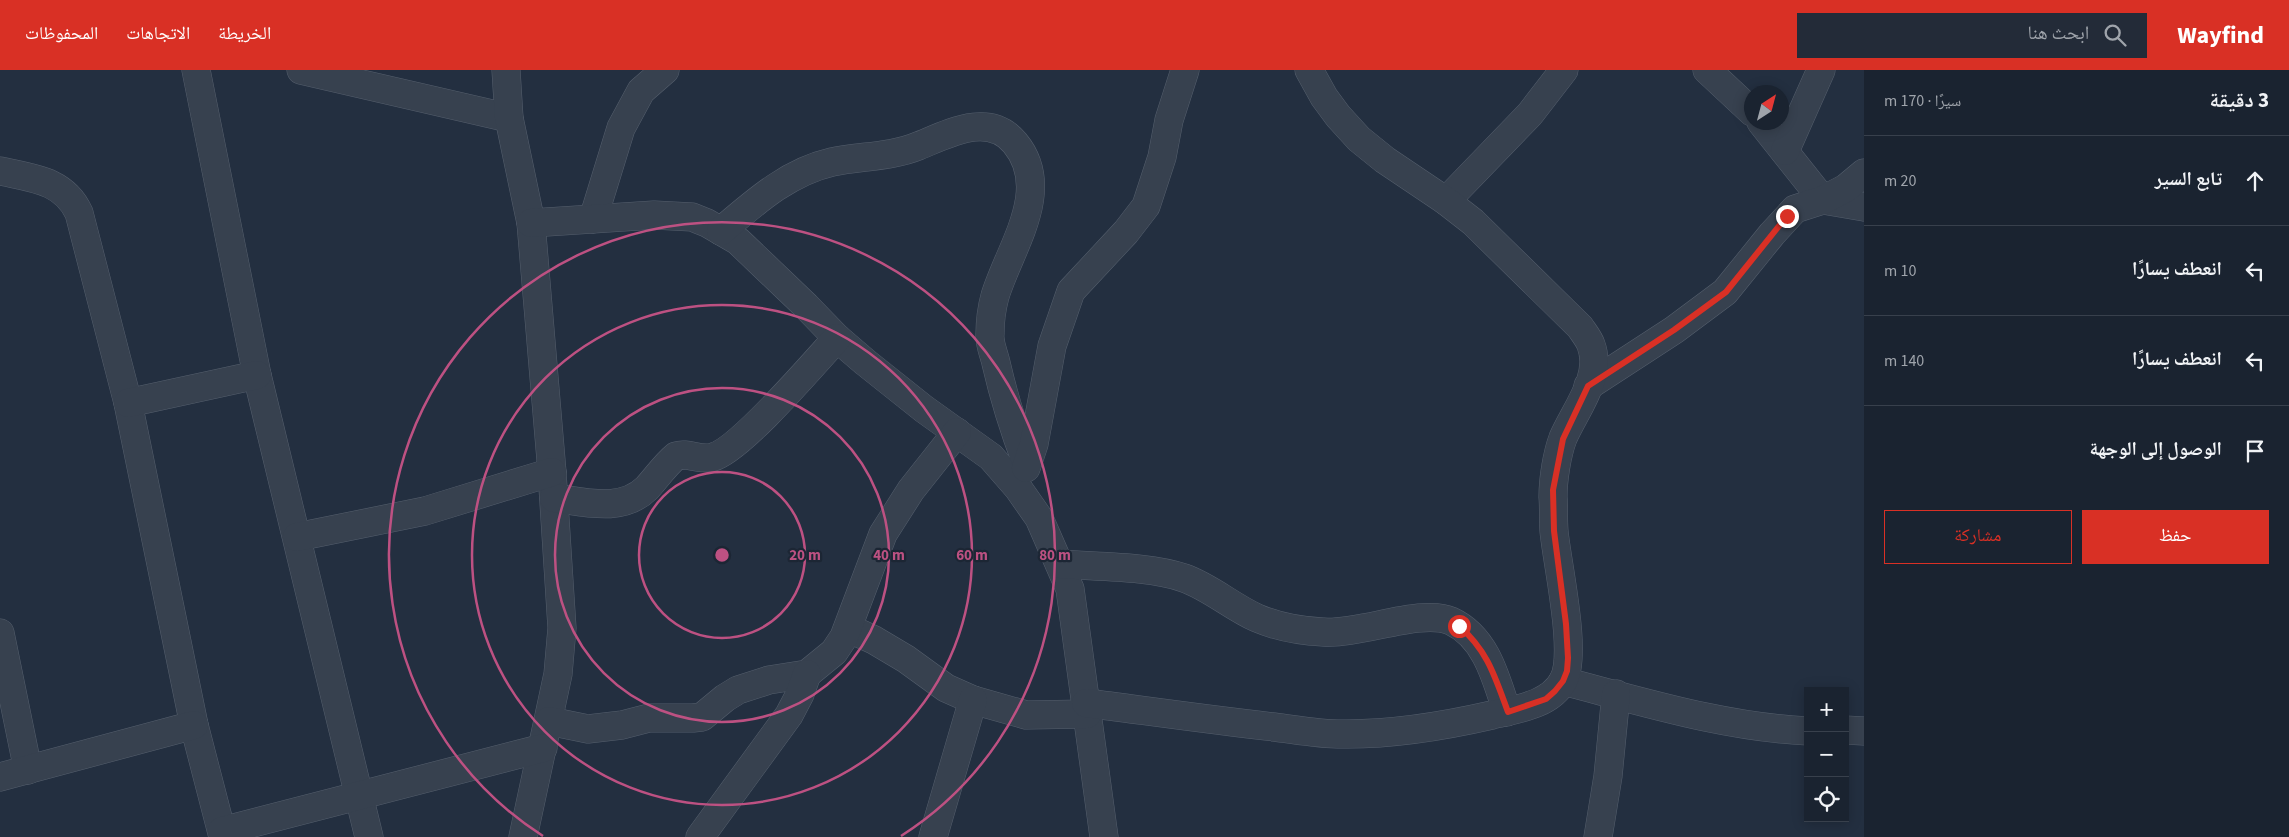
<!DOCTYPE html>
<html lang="ar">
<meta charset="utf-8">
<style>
:root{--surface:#1a2330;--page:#232b38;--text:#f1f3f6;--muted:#9fa4ab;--line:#38404c;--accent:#d93025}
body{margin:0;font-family:"Source Sans 3","Noto Naskh Arabic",sans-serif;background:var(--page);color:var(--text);direction:rtl}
.controls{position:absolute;right:15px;bottom:15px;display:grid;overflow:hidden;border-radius:0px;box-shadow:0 2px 12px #0003}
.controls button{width:45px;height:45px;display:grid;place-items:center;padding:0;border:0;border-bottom:1px solid var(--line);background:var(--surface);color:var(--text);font:25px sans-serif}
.compass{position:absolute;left:1744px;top:15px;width:45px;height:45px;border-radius:50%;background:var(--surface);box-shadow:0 2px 12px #0003;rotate:36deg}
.stop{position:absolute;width:15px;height:15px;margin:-11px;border:4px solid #d93025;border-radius:50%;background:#fff}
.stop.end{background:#d93025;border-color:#fff;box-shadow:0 1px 5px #0008}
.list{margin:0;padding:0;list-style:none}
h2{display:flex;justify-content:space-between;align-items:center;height:65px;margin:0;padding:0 20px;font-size:21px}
h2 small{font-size:16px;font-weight:400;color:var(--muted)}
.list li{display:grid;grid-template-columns:32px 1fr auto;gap:15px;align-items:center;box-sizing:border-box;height:90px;padding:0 20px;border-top:1px solid var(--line)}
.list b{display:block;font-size:19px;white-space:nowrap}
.list em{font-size:16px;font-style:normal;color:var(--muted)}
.actions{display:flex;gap:10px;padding:15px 20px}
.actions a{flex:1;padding:11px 0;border:1px solid var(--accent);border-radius:0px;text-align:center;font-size:18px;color:var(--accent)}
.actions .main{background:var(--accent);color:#fff}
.icon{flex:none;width:28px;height:28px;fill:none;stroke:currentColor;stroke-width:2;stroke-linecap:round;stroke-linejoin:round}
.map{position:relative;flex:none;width:1864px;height:767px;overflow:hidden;direction:ltr}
header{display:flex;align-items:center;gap:30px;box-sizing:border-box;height:70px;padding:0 25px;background:var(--accent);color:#fff}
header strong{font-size:24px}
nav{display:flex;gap:28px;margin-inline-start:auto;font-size:18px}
.search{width:350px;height:45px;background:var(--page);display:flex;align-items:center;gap:12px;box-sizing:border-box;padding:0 18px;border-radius:0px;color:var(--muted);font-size:19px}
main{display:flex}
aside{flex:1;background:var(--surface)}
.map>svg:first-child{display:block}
</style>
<header>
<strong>Wayfind</strong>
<div class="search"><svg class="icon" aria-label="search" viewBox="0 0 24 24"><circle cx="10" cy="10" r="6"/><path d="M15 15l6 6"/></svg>ابحث هنا</div>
<nav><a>الخريطة</a><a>الاتجاهات</a><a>المحفوظات</a></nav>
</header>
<main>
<aside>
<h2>3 دقيقة<small>سيرًا · 170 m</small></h2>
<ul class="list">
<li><svg class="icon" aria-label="ahead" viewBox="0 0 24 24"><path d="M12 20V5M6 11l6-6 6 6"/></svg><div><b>تابع السير</b></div><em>20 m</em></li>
<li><svg class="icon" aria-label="left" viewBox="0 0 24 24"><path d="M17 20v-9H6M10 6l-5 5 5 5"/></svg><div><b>انعطف يسارًا</b></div><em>10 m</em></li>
<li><svg class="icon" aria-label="left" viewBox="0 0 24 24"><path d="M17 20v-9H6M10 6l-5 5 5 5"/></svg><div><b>انعطف يسارًا</b></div><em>140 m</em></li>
<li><svg class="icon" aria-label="arrive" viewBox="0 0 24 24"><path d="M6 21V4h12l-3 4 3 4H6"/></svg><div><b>الوصول إلى الوجهة</b></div></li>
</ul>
<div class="actions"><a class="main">حفظ</a><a>مشاركة</a></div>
</aside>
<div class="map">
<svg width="1864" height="767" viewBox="0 0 1864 767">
<rect width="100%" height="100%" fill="#232f40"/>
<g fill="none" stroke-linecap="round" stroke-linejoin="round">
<!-- minor casing -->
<g stroke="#555f6d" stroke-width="29">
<g id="minor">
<path d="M196,0L257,305L369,767"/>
<path d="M301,0L509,48"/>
<path d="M506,0L509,48L531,153L552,402L562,558L558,604L523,767"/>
<path d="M1707,0L1752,42"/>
<path d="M1761,52L1823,130L1864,137"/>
<path d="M1785,81L1821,0"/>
<path d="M0,101C32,108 64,110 79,143L128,333L194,655L223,767"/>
<path d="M1446,131L1530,44L1564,0"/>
<path d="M593,149L621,58L641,21L665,0"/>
<path d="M531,153L654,145L692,147L707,153L738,171L806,236L837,268L865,292L924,339L991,387L1018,418L1039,448L1070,519L1104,767"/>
<path d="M721,161C755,132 788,102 832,92C860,86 891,87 918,76C948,64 989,41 1015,73C1054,120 1009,179 995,226C992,237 990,252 990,264C989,273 994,284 996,293C1004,328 1014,360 1027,394"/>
<path d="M1588,316L1674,260L1725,222L1772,164L1795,139L1823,130L1846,118L1864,103"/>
<path d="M128,333L257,305"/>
<path d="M1026,398L1034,374L1052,276L1071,221L1126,162L1146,136L1162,87L1169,50L1185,0"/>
<path d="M554,428C585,432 622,443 647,418C657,407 665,395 676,386C688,382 700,391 713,387C740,380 815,292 837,268"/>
<path d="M297,467L425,441L552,402"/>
<path d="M1060,494C1097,497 1150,496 1184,508C1210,517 1232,537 1257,548C1278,557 1301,561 1323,562C1360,565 1421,538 1451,551C1486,567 1496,608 1507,642"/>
<path d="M848,558L874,570L906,589L946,618L973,630L1026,645L1087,644"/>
<path d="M0,563L28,700"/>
<path d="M1563,611C1644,632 1724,657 1808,661"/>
<path d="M1086,633C1148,641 1211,650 1274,657C1298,660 1323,665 1347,664C1396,664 1444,656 1492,645C1517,639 1550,635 1563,611C1578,584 1557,494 1554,461C1553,450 1554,438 1553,427C1553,409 1557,384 1563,368C1575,340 1603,307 1591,275C1589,269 1584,263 1580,257L1473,152L1446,131L1385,90L1359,69L1338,46L1324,27L1309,0"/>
<path d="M549,651L588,659L622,655L649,648H693L702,647L725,628L738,620L769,610L807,604L834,582L844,567L883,464L911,420L957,362"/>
<path d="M1845,660L1864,661"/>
<path d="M0,707L194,655"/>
<path d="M222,761L543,678"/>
<path d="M700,767L789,645L800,624L807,604"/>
<path d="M933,767L973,630"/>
<path d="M1598,767L1608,706L1616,624"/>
</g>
</g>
<!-- minor -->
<use href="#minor" stroke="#37414f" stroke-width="28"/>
</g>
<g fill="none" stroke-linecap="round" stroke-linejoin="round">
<!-- route -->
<path stroke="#d93025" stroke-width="6" d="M1459,556C1488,581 1495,607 1508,642L1546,629L1555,621L1563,611L1567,601L1568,588L1566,554L1554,461L1553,420L1563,369L1588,316L1674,260L1726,222L1787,146"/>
</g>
<!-- distance rings -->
<g fill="none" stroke="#bd5182" stroke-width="2.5">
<circle cx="722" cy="485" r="83"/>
<circle cx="722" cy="485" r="167"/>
<circle cx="722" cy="485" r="250"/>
<path d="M543 766A333 333 0 1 1 901 766"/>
</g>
<circle cx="722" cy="485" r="8" fill="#bd5182" stroke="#1c2634" stroke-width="2.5"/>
<g font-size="15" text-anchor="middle" font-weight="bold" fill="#bd5182" stroke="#1c2634" stroke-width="4.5" stroke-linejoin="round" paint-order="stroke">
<text x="805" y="490">20 m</text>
<text x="889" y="490">40 m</text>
<text x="972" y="490">60 m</text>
<text x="1055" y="490">80 m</text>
</g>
</svg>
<div class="controls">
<button>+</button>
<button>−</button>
<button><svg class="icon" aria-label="locate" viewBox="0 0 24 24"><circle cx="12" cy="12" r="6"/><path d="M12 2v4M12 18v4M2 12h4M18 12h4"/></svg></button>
</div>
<svg class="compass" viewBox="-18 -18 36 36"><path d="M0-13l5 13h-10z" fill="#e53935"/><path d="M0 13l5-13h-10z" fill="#9fa4ab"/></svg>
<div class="stop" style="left:1459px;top:556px"></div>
<div class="stop end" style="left:1787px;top:146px"></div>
</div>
</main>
